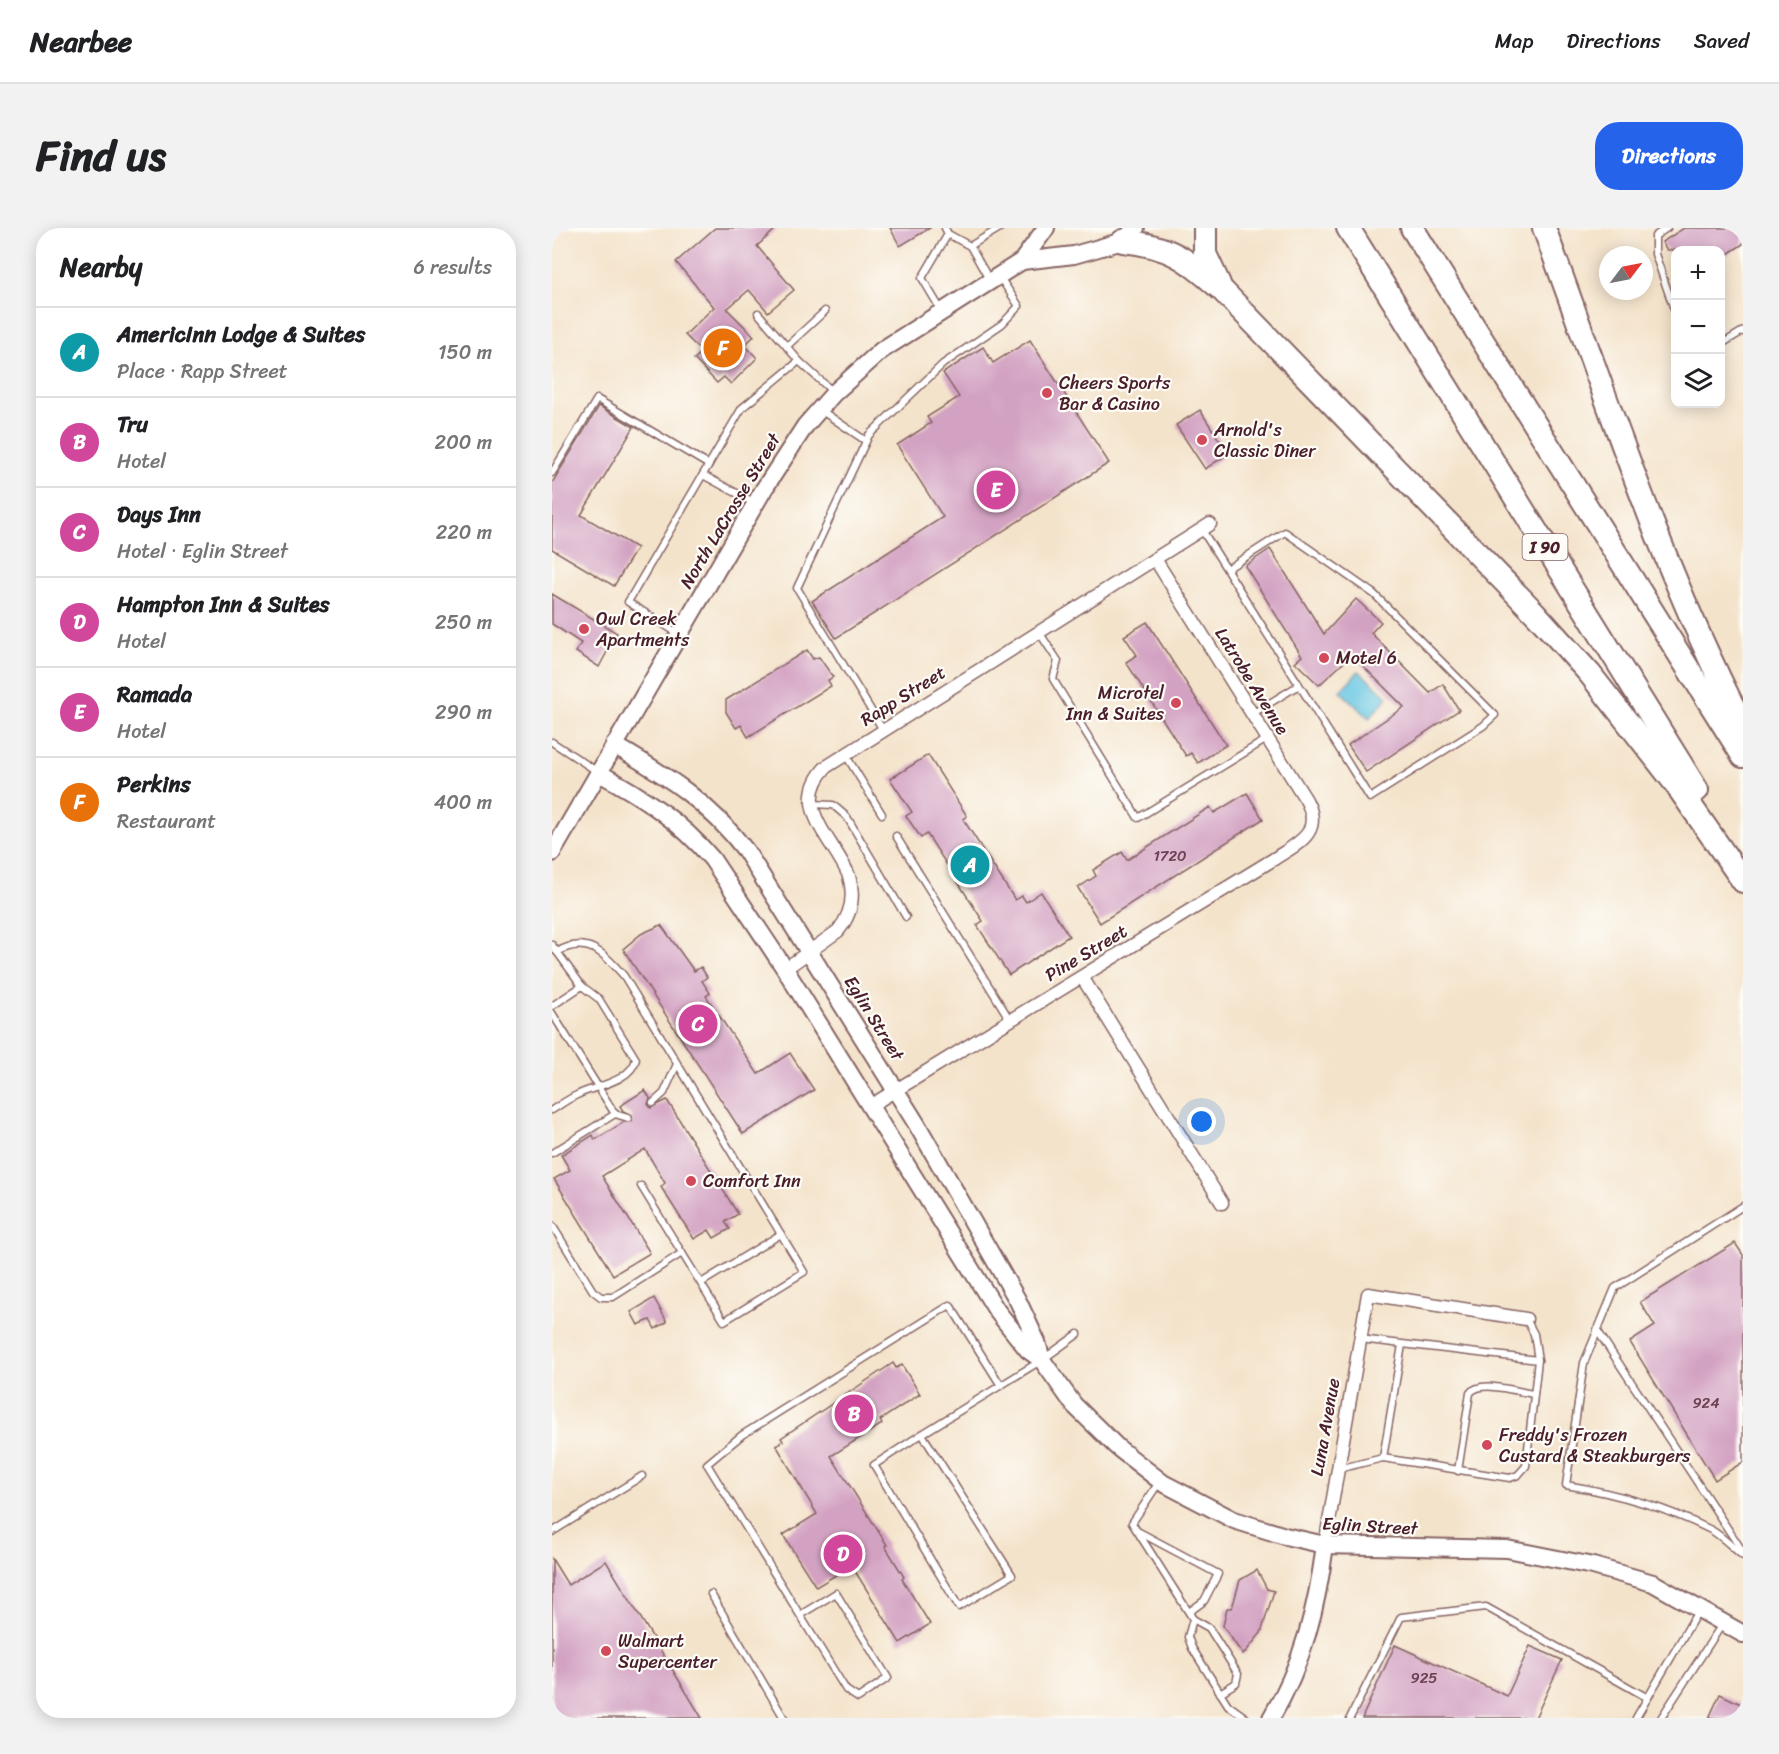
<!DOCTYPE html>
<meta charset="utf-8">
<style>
:root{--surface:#fff;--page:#f2f2f2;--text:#202124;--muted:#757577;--line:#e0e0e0;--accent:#2563eb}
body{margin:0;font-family:Sriracha,sans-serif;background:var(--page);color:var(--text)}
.controls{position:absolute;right:18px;top:18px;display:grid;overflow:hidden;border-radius:12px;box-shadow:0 3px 15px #0003}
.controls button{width:54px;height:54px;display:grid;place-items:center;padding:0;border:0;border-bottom:2px solid var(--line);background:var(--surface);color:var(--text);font:30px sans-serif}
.compass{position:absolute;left:1047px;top:18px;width:54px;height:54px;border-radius:50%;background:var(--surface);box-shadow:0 3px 15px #0003;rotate:58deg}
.you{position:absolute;left:650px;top:894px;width:21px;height:21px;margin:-15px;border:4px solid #fff;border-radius:50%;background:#1a73e8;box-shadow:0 0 0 9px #1a73e833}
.badge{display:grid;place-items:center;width:39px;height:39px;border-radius:50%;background:var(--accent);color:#fff;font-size:20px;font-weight:700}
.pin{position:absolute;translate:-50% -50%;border:3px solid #fff;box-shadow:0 2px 6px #0006}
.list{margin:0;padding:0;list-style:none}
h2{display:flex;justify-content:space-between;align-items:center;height:78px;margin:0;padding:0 24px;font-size:26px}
h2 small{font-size:20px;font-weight:400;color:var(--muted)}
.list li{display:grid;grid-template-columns:39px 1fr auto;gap:18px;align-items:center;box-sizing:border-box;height:90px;padding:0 24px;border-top:2px solid var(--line)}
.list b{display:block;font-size:22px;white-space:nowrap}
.list p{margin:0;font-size:20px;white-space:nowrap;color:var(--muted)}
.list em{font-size:20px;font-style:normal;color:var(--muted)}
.icon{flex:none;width:33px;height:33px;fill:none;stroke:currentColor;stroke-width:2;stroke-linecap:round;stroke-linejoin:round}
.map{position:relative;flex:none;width:1191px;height:1490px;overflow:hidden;border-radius:24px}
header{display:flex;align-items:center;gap:36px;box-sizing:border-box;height:84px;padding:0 30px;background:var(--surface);border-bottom:2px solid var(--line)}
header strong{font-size:28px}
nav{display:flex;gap:33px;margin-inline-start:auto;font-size:21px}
.intro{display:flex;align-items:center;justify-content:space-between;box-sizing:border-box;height:144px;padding:0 36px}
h1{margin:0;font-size:42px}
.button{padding:15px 27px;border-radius:24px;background:var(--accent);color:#fff;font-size:21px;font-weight:700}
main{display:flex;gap:36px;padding:0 36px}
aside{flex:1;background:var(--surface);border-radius:24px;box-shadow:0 3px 15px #0003}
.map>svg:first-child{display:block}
</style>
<header>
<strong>Nearbee</strong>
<nav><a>Map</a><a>Directions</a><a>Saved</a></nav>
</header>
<div class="intro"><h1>Find us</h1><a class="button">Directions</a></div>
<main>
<aside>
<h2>Nearby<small>6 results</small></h2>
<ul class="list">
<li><span class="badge" style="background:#0f9aa8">A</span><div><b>AmericInn Lodge &amp; Suites</b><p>Place · Rapp Street</p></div><em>150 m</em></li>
<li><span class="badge" style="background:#d1479c">B</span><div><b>Tru</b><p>Hotel</p></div><em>200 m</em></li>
<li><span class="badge" style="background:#d1479c">C</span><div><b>Days Inn</b><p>Hotel · Eglin Street</p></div><em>220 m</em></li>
<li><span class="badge" style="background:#d1479c">D</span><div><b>Hampton Inn &amp; Suites</b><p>Hotel</p></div><em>250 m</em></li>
<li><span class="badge" style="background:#d1479c">E</span><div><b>Ramada</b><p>Hotel</p></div><em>290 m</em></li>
<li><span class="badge" style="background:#e8710a">F</span><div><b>Perkins</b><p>Restaurant</p></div><em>400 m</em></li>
</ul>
</aside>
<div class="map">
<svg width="1191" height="1490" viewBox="0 0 1191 1490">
<rect width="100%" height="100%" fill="#fdfcf7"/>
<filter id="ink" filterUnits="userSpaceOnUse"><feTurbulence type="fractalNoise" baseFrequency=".0167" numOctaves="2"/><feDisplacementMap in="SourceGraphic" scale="12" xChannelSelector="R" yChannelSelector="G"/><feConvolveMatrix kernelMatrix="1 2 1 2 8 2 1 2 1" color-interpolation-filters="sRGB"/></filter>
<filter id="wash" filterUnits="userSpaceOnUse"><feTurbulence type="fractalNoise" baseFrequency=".008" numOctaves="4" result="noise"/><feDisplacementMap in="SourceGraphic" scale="24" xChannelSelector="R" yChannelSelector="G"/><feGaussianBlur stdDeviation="1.35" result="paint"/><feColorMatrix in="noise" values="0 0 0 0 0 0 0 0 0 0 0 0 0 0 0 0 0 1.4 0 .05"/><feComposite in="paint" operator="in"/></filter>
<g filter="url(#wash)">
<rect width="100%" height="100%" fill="#f4e3cb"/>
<!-- water -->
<path fill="#63c5e1" stroke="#567286" stroke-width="1.5" d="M807,443L836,469L817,490L788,463Z"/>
<g id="blocks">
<!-- building -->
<g fill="#d3a2c2">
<path d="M163,0H225L205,18L242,62L216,84L197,62L175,81L202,108L193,117L205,130L179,156L172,149L165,155L142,131L150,124L133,107L162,79L124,34Z"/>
<path d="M338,0H378L348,18Z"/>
<path d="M1132,0H1191V16L1168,31V22H1115L1110,14Z"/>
<path d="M478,112L557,235L284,410L260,373L391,289L345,217L379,195L375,189L407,169L391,145L431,119L441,135Z"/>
<path d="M47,178L82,199L29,287L85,320L62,358L0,321V255Z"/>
<path d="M648,182L676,226L653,241L624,197Z"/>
<path d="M718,321L772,406L804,371L829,394L819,405L878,465L891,456L907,482L814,544L796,517L852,479L800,427L767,457L743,434L750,428L693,338Z"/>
<path d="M0,366L65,405L47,439L24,424L29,415L0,396Z"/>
<path d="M595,394L674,517L646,535L639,525L634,528L574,434L585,427L572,408Z"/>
<path d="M255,422L261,431L267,429L281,449L276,452L279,458L196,509L189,497L184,500L174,484V472Z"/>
<path d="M376,527L415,588L411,591L463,672L470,668L474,674L489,664L517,708L457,747L425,697L431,693L375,606L369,610L354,588L360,584L338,551Z"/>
<path d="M695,565L711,591L548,695L526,660L544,648L541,642L570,624L575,632L658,579L662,585Z"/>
<path d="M109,697L142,743L149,739L155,749L150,753L158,765L154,768L206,846L238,825L262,862L191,906L71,721L89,706Z"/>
<path d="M93,862L98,870L96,876L99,880L115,872L186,986L173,994L178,1001L162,1010L157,1002L142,1011L109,959L113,955L93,921L50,948L98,1025L61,1047L2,951L18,942L9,927L41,907L43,912L72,894L80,893V887L71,883L68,878Z"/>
<path d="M1183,1015L1191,1027V1234L1163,1252L1078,1114L1103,1098L1088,1074Z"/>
<path d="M102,1070L115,1094L103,1101L98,1092L86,1097L79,1084Z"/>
<path d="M341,1135L344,1140L350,1137L368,1166L328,1192L330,1196L279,1228L335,1317L333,1318L352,1349L350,1351L378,1396L348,1415L301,1340L297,1339L264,1359L231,1307L265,1286L224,1217L231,1213L229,1210Z"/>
<path d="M0,1331L16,1357L54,1333L150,1490H0Z"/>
<path d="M705,1342L715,1361L722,1363L709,1405L691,1427L671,1398L675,1380H680L688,1352Z"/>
<path d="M843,1417L955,1468L978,1418L1010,1432L983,1490H810Z"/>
<path d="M1168,1466L1191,1477V1490H1157Z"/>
</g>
</g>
</g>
<g filter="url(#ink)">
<use href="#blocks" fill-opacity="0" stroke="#866463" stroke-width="1.5"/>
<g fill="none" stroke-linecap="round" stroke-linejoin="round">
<!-- lane casing -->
<g stroke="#866463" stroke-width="9">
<g id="lane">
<path d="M1115,0L1103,8V26L1124,87"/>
<path d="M396,6L418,18L438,53"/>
<path d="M418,18L448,0"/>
<path d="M389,82L370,50L396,6L393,0"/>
<path d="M206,85L247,133"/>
<path d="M1168,117L1191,103"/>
<path d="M235,118L273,83"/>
<path d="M270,183L314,213"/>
<path d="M0,245L45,171L157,237"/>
<path d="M151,247L203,275"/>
<path d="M650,302L818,570L931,498L943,487L822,366L733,304L675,341"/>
<path d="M487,404L506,433L501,451L586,590L715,511"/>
<path d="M127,406L76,374L190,180L247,133L280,163"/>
<path d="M700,486L747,457"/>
<path d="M331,502L245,360L317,207L391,136L450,96L467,78L447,48"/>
<path d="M0,514L46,544"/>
<path d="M293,526L330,586"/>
<path d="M260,576L281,577L295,589L354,689"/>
<path d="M344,608L458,792"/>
<path d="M0,717L30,758L47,771L84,831C79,854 42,858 25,867C16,871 8,877 0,882"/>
<path d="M5,724C35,707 52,725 72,748L252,1044L172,1093L130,1025"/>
<path d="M0,778L30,758"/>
<path d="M0,785L63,886L0,925"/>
<path d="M101,875L112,865L125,836"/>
<path d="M63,886L76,890"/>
<path d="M1191,978L1063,1060L1032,1135L1014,1257C1063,1265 1113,1279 1159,1302C1170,1308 1181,1320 1191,1328"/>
<path d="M0,997L41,1063L49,1069H61L130,1025L89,958"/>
<path d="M149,1055L229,1006"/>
<path d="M974,1091L982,1106L986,1132"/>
<path d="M1045,1102L1191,1324"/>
<path d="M808,1111L986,1132L974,1238L966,1247L958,1250L831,1230L850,1117"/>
<path d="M370,1206L322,1237L407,1379L460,1347L370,1206L490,1132L526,1106"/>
<path d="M786,1241L831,1230"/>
<path d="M906,1243L918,1165C929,1151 966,1164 982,1166"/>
<path d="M608,1253L580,1295L641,1391L636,1409L640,1420L676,1477L694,1490"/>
<path d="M0,1304L90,1248"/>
<path d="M587,1304L666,1346L652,1373L637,1384"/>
<path d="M159,1366L232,1490"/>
<path d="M248,1387L284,1365L336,1450L306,1470L294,1462L155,1236L190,1207L398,1077L448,1156"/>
<path d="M641,1391L657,1400L686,1446L684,1455L668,1465"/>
<path d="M798,1490L849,1389L934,1379L1096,1470"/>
<path d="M1084,1490L1146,1383"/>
<path d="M1109,1490L1171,1395"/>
</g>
</g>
<!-- street casing -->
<g stroke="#866463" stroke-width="15">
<g id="street">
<path d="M233,741L286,703C299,687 303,668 297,648C282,611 237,578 274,539L658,296"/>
<path d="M530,749L670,975"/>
<path d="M318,878L722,631C746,615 772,605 754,572L603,331"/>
<path d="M773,1317L816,1066L974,1091"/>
</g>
</g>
<!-- secondary casing -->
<g stroke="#866463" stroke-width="20">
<g id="secondary">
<path d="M470,33L522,27L571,13L584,0"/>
<path d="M62,517C115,548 157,574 194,623L364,895L466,1073L485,1114L490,1132"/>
<path d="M47,545C90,568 128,593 160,631L233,741L445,1083L476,1122L490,1132L522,1177L565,1219L611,1255L682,1292L733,1308L773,1317L955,1321L1041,1338L1101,1355L1191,1406"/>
<path d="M0,625L212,261L253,198L282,165L330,122L470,33L494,0"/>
<path d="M719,1490C751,1436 765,1379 773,1317"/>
</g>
</g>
<!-- highway casing -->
<g stroke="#866463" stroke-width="26">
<g id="highway">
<path d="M653,0V26L667,56"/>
<path d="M796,0L1145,562"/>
<path d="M860,0L1191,528"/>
<path d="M992,0C1054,167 1109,340 1191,498"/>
<path d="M571,13C619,18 634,31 670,62L983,385L1038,446L1123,555L1191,653"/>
</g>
</g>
<!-- lane -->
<use href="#lane" stroke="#fff" stroke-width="6"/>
<!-- street -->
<use href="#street" stroke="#fff" stroke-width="12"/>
<!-- secondary -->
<use href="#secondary" stroke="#fff" stroke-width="16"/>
<!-- highway -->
<use href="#highway" stroke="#fff" stroke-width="22"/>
</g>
</g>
<!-- markers -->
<g fill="#d1495b" stroke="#fdfcf7" stroke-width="2">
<circle cx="495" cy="165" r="6"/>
<circle cx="650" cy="212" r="6"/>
<circle cx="32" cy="401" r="6"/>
<circle cx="772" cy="430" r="6"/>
<circle cx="624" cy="475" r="6"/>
<circle cx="139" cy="953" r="6"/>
<circle cx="935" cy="1217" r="6"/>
<circle cx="54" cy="1423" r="6"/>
</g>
<g text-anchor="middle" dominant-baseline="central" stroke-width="4.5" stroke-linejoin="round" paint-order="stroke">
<!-- number labels -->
<g font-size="15" fill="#6c4051">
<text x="618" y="628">1720</text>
<text x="1154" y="1175">924</text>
<text x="872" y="1450">925</text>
</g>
<!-- shield labels -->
<rect fill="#fdfcf7" stroke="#806168" stroke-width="1.5" x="970.5" y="306" width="45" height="26" rx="4.5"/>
<g font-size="16" font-weight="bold" fill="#4a1f2b">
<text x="993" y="319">I 90</text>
</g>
<!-- poi labels -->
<g font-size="18" fill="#4a1f2b" stroke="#fdfcf7" text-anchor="start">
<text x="507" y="155">Cheers Sports<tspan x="507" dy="21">Bar &amp; Casino</tspan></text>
<text x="662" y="202">Arnold's<tspan x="662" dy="21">Classic Diner</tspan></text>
<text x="44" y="391">Owl Creek<tspan x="44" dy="21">Apartments</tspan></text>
<text x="784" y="430">Motel 6</text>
<text x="612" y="465" text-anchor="end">Microtel<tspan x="612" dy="21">Inn &amp; Suites</tspan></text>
<text x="151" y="953">Comfort Inn</text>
<text x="947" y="1207">Freddy's Frozen<tspan x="947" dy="21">Custard &amp; Steakburgers</tspan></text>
<text x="66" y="1413">Walmart<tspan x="66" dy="21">Supercenter</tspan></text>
</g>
<!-- street labels -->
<g font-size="18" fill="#4a1f2b" stroke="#fdfcf7">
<text transform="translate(178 283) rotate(-59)">North LaCrosse Street</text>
<text transform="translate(700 453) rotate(58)">Latrobe Avenue</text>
<text transform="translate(351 468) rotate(-32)">Rapp Street</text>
<text transform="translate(534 725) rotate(-31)">Pine Street</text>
<text transform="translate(322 790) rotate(58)">Eglin Street</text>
<text transform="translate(773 1199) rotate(-80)">Luna Avenue</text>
<text transform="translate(818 1298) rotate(3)">Eglin Street</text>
</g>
</g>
</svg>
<div class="controls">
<button>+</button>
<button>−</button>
<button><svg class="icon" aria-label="layers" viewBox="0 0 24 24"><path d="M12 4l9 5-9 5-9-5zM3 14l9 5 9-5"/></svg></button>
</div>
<svg class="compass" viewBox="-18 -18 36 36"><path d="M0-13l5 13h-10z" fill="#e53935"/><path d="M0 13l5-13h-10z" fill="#757577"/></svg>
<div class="you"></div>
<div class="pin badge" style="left:418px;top:637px;background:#0f9aa8">A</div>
<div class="pin badge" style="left:302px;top:1186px;background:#d1479c">B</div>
<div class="pin badge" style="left:146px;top:796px;background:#d1479c">C</div>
<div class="pin badge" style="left:291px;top:1326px;background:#d1479c">D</div>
<div class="pin badge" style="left:444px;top:262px;background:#d1479c">E</div>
<div class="pin badge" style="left:171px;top:120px;background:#e8710a">F</div>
</div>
</main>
